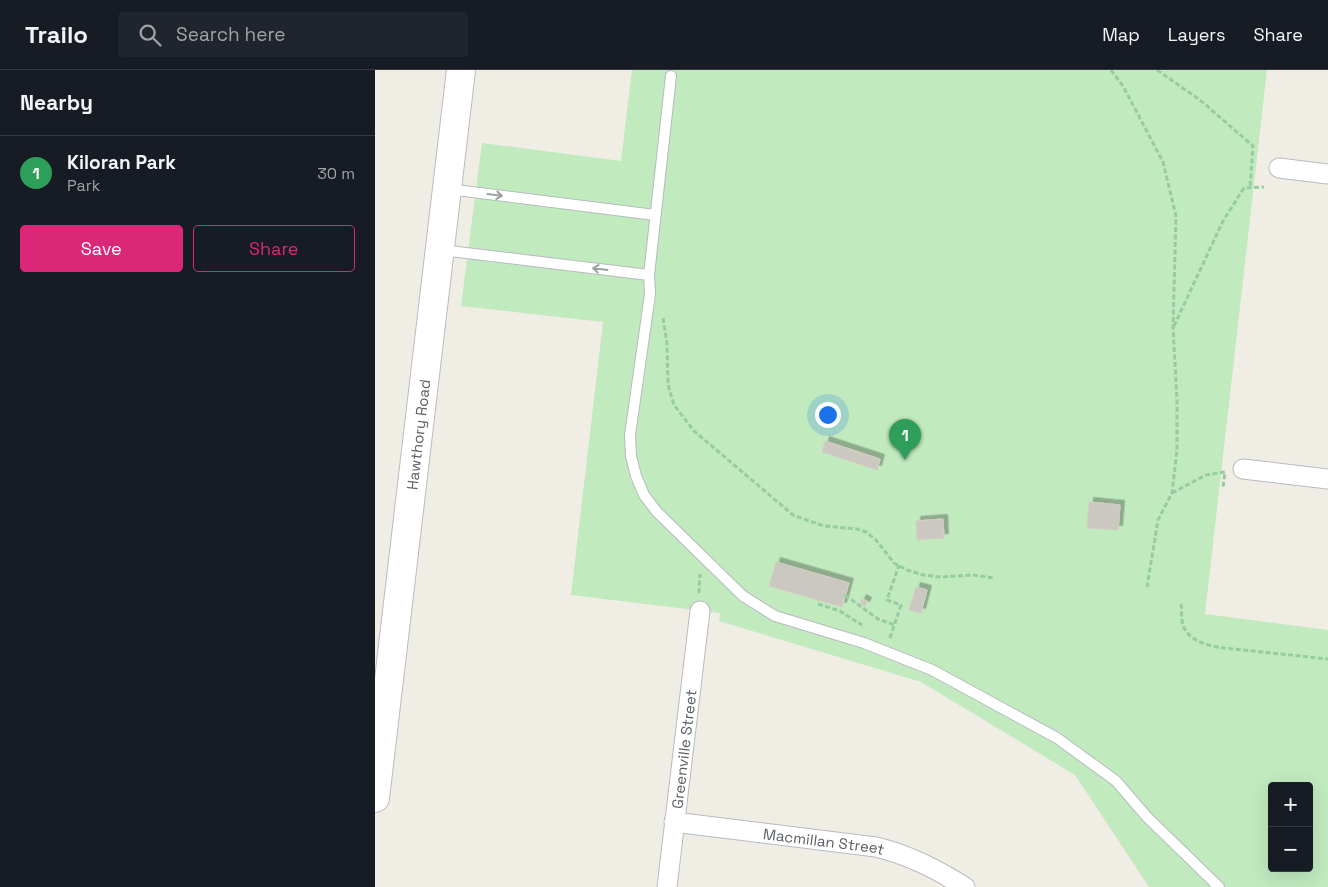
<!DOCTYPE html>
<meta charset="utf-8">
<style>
:root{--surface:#171b24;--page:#20242c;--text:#f1f3f6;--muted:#9ea1a6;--line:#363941;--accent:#db2777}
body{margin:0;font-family:"Space Grotesk",sans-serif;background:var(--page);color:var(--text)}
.controls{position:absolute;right:15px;bottom:15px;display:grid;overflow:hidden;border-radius:5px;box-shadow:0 5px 20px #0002}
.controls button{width:45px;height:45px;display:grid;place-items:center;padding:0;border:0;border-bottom:1px solid var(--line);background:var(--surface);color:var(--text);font:25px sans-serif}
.you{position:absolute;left:452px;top:344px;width:18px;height:18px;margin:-12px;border:4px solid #fff;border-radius:50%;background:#1a73e8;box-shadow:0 0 0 8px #1a73e833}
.badge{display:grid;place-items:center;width:32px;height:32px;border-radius:50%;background:var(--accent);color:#fff;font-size:16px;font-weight:700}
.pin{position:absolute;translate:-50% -41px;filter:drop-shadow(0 1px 2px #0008)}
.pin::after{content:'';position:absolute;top:26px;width:18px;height:15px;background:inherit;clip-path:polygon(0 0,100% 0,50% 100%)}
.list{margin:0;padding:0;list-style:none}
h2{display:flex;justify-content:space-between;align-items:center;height:65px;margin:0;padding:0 20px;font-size:21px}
h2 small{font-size:16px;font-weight:400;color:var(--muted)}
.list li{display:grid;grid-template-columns:32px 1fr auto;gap:15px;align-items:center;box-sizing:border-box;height:75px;padding:0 20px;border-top:1px solid var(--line)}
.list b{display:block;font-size:19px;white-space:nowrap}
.list p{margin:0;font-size:16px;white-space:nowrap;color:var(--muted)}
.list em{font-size:16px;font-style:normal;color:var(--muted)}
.actions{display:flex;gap:10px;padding:15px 20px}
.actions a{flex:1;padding:11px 0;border:1px solid var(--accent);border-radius:5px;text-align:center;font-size:18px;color:var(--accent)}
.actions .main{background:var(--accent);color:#fff}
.icon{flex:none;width:28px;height:28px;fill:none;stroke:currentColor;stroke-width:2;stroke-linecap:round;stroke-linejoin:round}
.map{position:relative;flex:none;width:953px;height:817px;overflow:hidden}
header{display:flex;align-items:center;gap:30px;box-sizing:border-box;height:70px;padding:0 25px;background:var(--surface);border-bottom:1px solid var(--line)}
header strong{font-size:24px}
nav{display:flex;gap:28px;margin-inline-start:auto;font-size:18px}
.search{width:350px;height:45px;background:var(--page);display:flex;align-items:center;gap:12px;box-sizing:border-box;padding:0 18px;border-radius:5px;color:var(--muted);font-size:19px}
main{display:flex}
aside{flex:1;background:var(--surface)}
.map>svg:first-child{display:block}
</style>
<header>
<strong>Trailo</strong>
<div class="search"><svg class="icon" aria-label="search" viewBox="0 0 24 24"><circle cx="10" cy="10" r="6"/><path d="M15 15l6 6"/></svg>Search here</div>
<nav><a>Map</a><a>Layers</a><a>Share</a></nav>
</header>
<main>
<aside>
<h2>Nearby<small></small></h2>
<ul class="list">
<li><span class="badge" style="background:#2e9e5b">1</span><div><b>Kiloran Park</b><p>Park</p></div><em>30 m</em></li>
</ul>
<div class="actions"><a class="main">Save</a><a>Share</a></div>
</aside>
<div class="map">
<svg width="953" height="817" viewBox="0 0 953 817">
<defs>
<filter id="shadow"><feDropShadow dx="4.5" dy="-4.5" stdDeviation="0" flood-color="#0004"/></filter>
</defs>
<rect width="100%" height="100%" fill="#f0ede4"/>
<!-- green -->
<path fill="#c1eabf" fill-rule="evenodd" d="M257,0H892L830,544L953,560V817H774L700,705L546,612L344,551L345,543L196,525L228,252L86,236L107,73L246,91ZM897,716H934V798H897Z"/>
<!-- building -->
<g fill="#cbc7c1" stroke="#d5cec2" filter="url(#shadow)">
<path d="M450,371L505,389L502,400L447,382Z"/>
<path d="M714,432L745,435L743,460L712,458Z"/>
<path d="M568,449L569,468L542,470L541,451Z"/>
<path d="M401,492L474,513L467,537L394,516Z"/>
<path d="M541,517L552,520L546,543L534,540Z"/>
<path d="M487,529L492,532L490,536L485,533Z"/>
</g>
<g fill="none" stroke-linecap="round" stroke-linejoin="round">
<!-- service casing -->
<g stroke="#b7bbbf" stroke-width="12">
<g id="service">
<path d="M296,6L274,205L275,224L255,365L256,386L261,406L269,425L282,442L368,526L400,546L489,573L557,600L682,668L741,711L772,747L844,817"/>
<path d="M73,119L280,145"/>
<path d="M66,180L274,205"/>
</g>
</g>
<!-- minor casing -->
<g stroke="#b7bbbf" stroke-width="21">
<g id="minor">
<path d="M904,98L953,104"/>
<path d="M868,399L953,409"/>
<path id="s1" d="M299,752L501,777C534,785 561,799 590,817"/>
<path id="s2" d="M292,817L325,541"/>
</g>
</g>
<!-- secondary casing -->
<g stroke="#b8bcc1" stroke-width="30">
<g id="secondary">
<path id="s3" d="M0,728L86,0"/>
</g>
</g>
<!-- path -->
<g stroke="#97cca3" stroke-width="3" stroke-dasharray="5 2.5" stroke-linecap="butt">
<path d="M736,0L748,16L788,92L801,146L798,257L802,330V380L797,423L783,450L772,517"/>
<path d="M782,0L825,30L878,76L875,117"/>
<path d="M288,248L292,273L293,315L299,335L319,361L418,445L449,456L482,459L491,462L501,470L519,493L532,500L548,505L566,507L597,505L619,508"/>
<path d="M799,256L848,151L869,118L889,117"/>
<path d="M797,423L831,405L850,402L848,417"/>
<path d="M324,523L325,504"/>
<path d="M470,525L503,549L520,555"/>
<path d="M443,534L465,541L487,555"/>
<path d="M806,534C807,540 806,549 808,555C813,571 834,576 849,578L953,589"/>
<path d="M515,568L526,535L512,530L524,495"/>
</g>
<!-- service -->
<use href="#service" stroke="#fff" stroke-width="10"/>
<!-- minor -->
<use href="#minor" stroke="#fff" stroke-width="19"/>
<!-- secondary -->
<use href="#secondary" stroke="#fff" stroke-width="28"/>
</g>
<!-- one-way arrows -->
<defs><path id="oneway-shaft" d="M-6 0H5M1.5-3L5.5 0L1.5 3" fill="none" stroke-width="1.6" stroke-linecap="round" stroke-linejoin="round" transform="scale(1.25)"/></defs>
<g stroke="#9da0a3">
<use href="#oneway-shaft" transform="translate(120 125) rotate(7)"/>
<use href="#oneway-shaft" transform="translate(225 199) rotate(-173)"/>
</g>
<g text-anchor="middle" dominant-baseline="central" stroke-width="5" stroke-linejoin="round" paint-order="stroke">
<!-- street labels -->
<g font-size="15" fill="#5c6166" stroke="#fff">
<text stroke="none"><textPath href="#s3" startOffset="366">Hawthory Road</textPath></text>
<text stroke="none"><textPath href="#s2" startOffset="139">Greenville Street</textPath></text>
<text stroke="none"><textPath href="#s1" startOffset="151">Macmillan Street</textPath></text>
</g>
</g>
</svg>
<div class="controls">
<button>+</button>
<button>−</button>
</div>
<div class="you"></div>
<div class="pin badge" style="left:530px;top:390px;background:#2e9e5b">1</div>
</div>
</main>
